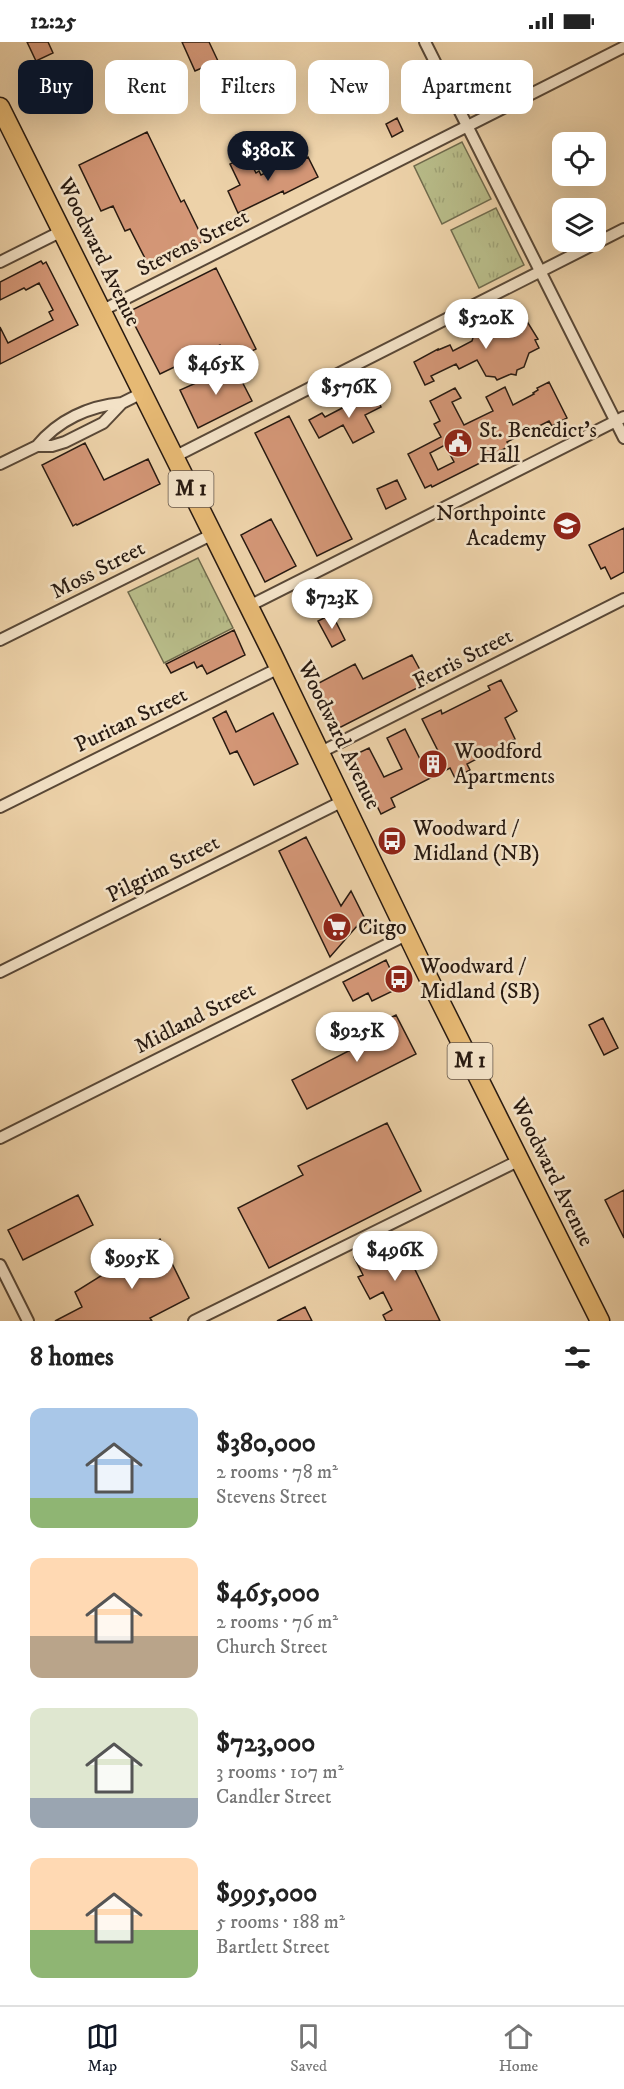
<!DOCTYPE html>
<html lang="en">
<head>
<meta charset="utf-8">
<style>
	:root { --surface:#fff; --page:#f2f2f2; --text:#222; --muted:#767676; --line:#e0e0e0; --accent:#111827 }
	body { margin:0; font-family:"IM FELL DW Pica",serif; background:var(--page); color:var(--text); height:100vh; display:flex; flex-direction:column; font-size:22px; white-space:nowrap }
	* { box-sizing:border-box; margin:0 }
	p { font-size:20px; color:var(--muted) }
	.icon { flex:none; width:33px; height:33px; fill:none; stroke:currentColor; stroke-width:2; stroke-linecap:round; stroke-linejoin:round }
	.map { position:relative; height:1279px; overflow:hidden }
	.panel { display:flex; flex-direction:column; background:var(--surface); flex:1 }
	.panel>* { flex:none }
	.guide { position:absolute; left:18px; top:18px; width:588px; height:54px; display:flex; gap:12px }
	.buttons { position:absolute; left:552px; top:90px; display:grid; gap:12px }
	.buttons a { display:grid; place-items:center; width:54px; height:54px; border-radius:12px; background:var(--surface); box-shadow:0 6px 24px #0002; font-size:30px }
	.price { position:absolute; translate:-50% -51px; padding:0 14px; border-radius:21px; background:#fff; color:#222; font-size:20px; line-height:39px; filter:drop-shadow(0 2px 3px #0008) }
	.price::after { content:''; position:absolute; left:50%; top:36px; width:18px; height:14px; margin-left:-9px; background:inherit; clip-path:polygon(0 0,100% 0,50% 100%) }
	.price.current { background:var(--accent); color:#fff }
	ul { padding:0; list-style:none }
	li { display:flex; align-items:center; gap:18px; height:150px; padding:0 30px }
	li span { display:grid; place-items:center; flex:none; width:168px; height:120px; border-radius:12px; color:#555 }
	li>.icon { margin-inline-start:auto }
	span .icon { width:72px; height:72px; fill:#fffc; stroke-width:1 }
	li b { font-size:26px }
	h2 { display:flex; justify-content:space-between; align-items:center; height:72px; padding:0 30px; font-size:26px }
	.tag { padding:0 21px; border-radius:12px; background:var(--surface); box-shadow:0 6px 24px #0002; font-size:21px; line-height:54px }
	.tag.current { background:var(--accent); color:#fff }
	.status { display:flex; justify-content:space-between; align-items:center; height:42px; padding:0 30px; background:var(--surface); direction:ltr }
	.status svg { height:16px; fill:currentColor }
	.tabs { display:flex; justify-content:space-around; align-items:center; height:84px; border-top:2px solid var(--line); background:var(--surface); font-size:16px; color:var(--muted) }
	.tabs a { display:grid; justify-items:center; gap:3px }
	.tabs .current { color:var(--accent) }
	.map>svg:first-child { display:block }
</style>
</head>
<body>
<div class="status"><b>12:25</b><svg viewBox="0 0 49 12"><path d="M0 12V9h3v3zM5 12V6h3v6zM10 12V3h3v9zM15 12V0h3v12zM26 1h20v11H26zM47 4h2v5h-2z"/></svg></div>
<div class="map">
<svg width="624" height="1279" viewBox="0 0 624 1279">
	<defs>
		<pattern id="grass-tufts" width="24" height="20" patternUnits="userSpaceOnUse" patternTransform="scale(1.5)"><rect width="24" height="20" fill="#b8bc89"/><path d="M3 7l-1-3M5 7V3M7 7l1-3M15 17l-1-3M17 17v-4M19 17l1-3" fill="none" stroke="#9ea175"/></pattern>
	</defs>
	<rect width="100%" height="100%" fill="#edd2a9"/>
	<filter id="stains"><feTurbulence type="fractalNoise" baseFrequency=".00333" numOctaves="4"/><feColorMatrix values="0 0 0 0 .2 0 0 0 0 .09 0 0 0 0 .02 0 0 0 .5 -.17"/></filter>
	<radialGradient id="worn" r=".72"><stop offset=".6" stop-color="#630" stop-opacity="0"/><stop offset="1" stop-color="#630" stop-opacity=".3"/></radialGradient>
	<path fill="url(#grass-tufts)" stroke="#706b4d" stroke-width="1.5" d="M462,100l29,57 -49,25 -28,-58z
		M496,166l28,57 -45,23 -28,-58z
		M198,516l35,70 -69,35 -36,-71z"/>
	<path fill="#d39676" stroke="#281a11" stroke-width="1.5" fill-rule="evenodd" d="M27,0h21l5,11 -17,8z
		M182,0h27l9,19 -23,10z
		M397,76l6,13 -11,6 -6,-13z
		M147,90l34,70 3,-2 20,41 -54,27 -20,-39 -5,2 -12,-25 -12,5 -22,-46z
		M283,94l5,9 -11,6 -5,-10z
		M247,114l9,17 3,-2 2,4 21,-10 1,2 17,-8 1,1 7,-3 10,20 -34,17 -1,-3 -45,22 -10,-22 12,-6 -10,-21z
		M41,219l2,3 3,-2 32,63 -78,39v-37l8,16 45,-23 -4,-8 4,-2 -14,-27 -13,7 -2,-2 -24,12v-18z
		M216,226l40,81 -27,14 -9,-18 -60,29 -32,-62z
		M523,273l15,24 -3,1 4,8 -10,5 -5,14 -7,3 -1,5 -5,-1 -14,6 -2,-3 -9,-1 -9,-16 -18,9 -3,-5 -25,12 3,5 -9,4 -11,-23 24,-13v1l12,-5 3,6 19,-10 4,-13 9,-4 3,-6 5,3 8,-4 12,3z
		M234,324l18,35 -54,27 -18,-38z
		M549,340l18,36 -15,8 -3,-5 -42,21 3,4 -28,14v2l-50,25 -1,-2 -6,3 -17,-34 33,-17 -7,-13 6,-3 -10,-20 25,-13 6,10 -9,4 12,23 29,-14 -7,-14 19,-10 8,18 21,-11 -1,-1 5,-3 -1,-2zM445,403l9,17 -16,8 -8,-17z
		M373,350l8,15 -16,8 9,17 -21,11 -10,-18 -24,13 -10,-18 13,-7 3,4z
		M289,374l63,123 -35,17 -62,-123z
		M85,401l19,37 44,-21 12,25 -83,41 -1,-1 -3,2 -31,-61z
		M397,438l9,19 -20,10 -9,-20z
		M271,477l25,47 -31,16 -24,-47z
		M624,486v44l-13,7 -6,-12 -4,2 -12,-24z
		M332,572l13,26 -13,7 -14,-26z
		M234,588l11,25 -38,19 -5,-9 -5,3 -3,-6 -23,11 -5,-9z
		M412,613l15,28 -90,46 -22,-44 40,-21 8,15z
		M501,638l16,31 -12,7 10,21 -48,25 3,6 -15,8 -5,-10 -59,30 4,9 -14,7 -29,-58 17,-8 15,29 18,-8 -15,-31 18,-9 15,30 18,-8 -16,-32 19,-9 1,4 48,-24 -2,-4z
		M226,669l10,21 37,-19 25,51 -44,21 -17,-34 -7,3 -17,-36z
		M306,795l35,69 10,-15 16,32 -7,8 -3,-5 -27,31 -51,-106z
		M386,918l13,28 -27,13 -4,-8 -15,8 -10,-19z
		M396,973l20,39 -109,55 -15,-29 78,-40 -5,-10z
		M603,976l15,30 -14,7 -15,-30z
		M387,1081l34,68 -152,77 -31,-60 65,-33 -5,-9z
		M624,1148v48l-19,-38z
		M78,1153l15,30 -70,35 -15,-30z
		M398,1193l28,57 14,29h-54l-3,-6 9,-5 -9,-18 -13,7 -12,-22 5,-2 -9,-18z
		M160,1197l29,59 -39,20 2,3h-97l27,-14 -7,-15z
		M305,1265l7,14h-35z"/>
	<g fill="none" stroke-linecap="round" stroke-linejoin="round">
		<g stroke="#594837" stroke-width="14">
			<path id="minor" d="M425,0l199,396
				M0,220l62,-31
				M101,269l523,-264
				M37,404c21,-26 52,-40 85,-43
				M174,415l450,-228
				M0,422l37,-18h15l13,-4 38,-19 19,-20 20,-10
				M249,564l375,-189
				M0,598l213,-106
				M319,711l305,-154
				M0,765l279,-139
				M0,930l343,-171
				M0,1096l408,-204
				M0,1223l28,56
				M194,1279l326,-161"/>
		</g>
		<g stroke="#281a11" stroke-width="21">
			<path id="primary" d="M0,65l272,546 149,310 179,358"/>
		</g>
		<use href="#minor" stroke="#f3e2c7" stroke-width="10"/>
		<use href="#primary" stroke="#e6b974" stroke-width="18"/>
	</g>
	<defs>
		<g id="civic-disc" transform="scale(1.5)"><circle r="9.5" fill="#8f2418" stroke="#f3e2c7"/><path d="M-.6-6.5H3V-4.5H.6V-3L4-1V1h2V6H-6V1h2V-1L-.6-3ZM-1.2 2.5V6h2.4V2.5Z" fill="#fff"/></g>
		<g id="school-disc" transform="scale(1.5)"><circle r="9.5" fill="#8f2418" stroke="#f3e2c7"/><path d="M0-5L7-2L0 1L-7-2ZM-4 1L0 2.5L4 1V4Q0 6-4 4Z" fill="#fff"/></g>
		<g id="building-disc" transform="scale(1.5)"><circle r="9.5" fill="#8f2418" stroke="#f3e2c7"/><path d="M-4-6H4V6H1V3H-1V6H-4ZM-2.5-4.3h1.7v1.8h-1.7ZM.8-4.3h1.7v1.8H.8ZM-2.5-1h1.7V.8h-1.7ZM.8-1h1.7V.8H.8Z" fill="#fff"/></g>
		<g id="bus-disc" transform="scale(1.5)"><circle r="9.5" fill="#8f2418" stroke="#f3e2c7"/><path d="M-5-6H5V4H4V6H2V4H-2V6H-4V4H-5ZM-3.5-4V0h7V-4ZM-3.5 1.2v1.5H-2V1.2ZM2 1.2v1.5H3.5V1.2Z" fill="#fff"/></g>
		<g id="supermarket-disc" transform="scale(1.5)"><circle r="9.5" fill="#8f2418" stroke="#f3e2c7"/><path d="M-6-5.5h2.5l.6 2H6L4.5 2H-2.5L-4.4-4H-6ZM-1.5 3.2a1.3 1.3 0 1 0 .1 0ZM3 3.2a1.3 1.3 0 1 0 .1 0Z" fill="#fff"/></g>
	</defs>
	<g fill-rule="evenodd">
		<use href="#civic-disc" x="458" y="401"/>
		<use href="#school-disc" x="567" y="484"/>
		<use href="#building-disc" x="433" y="722"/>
		<use href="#bus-disc" x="392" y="799"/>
		<use href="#supermarket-disc" x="337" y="885"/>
		<use href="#bus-disc" x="399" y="937"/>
	</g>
	<g text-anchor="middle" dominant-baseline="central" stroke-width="5" stroke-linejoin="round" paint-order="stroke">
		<g fill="#f3e2c7" stroke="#655648" stroke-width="1.5">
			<rect x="168.5" y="429" width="45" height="36" rx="4.5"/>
			<rect x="447.5" y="1001" width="45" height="36" rx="4.5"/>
		</g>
		<g font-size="21" font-weight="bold" fill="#281a11">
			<text x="191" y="447">M 1</text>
			<text x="470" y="1019">M 1</text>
		</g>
		<g font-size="22" fill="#281a11" stroke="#f3e2c7">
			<text transform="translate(193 201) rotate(-27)">Stevens Street</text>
			<text transform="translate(99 210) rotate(64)">Woodward Avenue</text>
			<text transform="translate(98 528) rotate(-27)">Moss Street</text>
			<text transform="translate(463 617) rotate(-27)">Ferris Street</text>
			<text transform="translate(131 678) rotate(-26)">Puritan Street</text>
			<text transform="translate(339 693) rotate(64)">Woodward Avenue</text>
			<text transform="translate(163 827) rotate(-27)">Pilgrim Street</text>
			<text transform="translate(195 976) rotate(-27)">Midland Street</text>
			<text transform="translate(552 1130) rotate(64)">Woodward Avenue</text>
		</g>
		<g font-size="22" fill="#281a11" stroke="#f3e2c7" text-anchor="start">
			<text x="479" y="388">St. Benedict's<tspan x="479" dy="25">Hall</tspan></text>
			<text x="546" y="471" text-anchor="end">Northpointe<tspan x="546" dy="25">Academy</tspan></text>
			<text x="454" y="709">Woodford<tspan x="454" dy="25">Apartments</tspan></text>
			<text x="413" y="786">Woodward /<tspan x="413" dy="25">Midland (NB)</tspan></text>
			<text x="358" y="885">Citgo</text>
			<text x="420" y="924">Woodward /<tspan x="420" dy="25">Midland (SB)</tspan></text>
		</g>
	</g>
	<rect width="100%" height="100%" filter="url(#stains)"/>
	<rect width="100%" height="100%" fill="url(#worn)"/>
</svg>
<div class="buttons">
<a><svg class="icon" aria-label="locate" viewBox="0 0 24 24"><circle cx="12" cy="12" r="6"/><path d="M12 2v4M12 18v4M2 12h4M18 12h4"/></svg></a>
<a><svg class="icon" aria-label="layers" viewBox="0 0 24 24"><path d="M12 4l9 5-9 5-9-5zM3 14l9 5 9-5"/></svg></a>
</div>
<b class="price current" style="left:268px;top:140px">$380K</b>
<b class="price" style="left:486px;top:308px">$520K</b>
<b class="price" style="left:216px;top:354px">$465K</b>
<b class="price" style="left:349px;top:377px">$576K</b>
<b class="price" style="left:332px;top:588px">$723K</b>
<b class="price" style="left:357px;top:1021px">$925K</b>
<b class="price" style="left:395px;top:1240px">$496K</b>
<b class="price" style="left:132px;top:1248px">$995K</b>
<div class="guide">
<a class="tag current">Buy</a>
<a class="tag">Rent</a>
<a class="tag">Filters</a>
<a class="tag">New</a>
<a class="tag">Apartment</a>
</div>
</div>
<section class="panel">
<h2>8 homes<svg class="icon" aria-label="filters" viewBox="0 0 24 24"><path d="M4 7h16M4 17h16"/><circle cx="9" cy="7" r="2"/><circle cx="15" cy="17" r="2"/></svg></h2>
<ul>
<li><span style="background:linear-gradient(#a9c7e8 75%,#8fb573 0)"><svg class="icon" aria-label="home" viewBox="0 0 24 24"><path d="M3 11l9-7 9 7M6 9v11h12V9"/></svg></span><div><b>$380,000</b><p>2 rooms · 78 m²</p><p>Stevens Street</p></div></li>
<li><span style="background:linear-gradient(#ffd9b3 65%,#b9a48a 0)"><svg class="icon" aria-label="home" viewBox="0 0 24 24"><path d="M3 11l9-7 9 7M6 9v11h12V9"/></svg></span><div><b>$465,000</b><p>2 rooms · 76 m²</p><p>Church Street</p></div></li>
<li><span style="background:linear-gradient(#dfe7d0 75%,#9aa5b1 0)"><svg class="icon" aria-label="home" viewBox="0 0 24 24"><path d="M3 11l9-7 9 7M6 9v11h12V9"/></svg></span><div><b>$723,000</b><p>3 rooms · 107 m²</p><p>Candler Street</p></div></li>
<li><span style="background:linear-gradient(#ffd9b3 60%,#8fb573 0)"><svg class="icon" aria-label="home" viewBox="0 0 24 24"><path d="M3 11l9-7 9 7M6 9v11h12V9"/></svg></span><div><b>$995,000</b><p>5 rooms · 188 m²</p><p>Bartlett Street</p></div></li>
</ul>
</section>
<nav class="tabs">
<a class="current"><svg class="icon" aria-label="map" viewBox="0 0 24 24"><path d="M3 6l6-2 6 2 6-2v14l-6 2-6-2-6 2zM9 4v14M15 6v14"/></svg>Map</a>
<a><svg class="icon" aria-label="saved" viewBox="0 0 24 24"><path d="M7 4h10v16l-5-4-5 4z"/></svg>Saved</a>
<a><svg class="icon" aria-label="home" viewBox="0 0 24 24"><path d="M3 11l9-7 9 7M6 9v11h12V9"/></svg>Home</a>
</nav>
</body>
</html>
